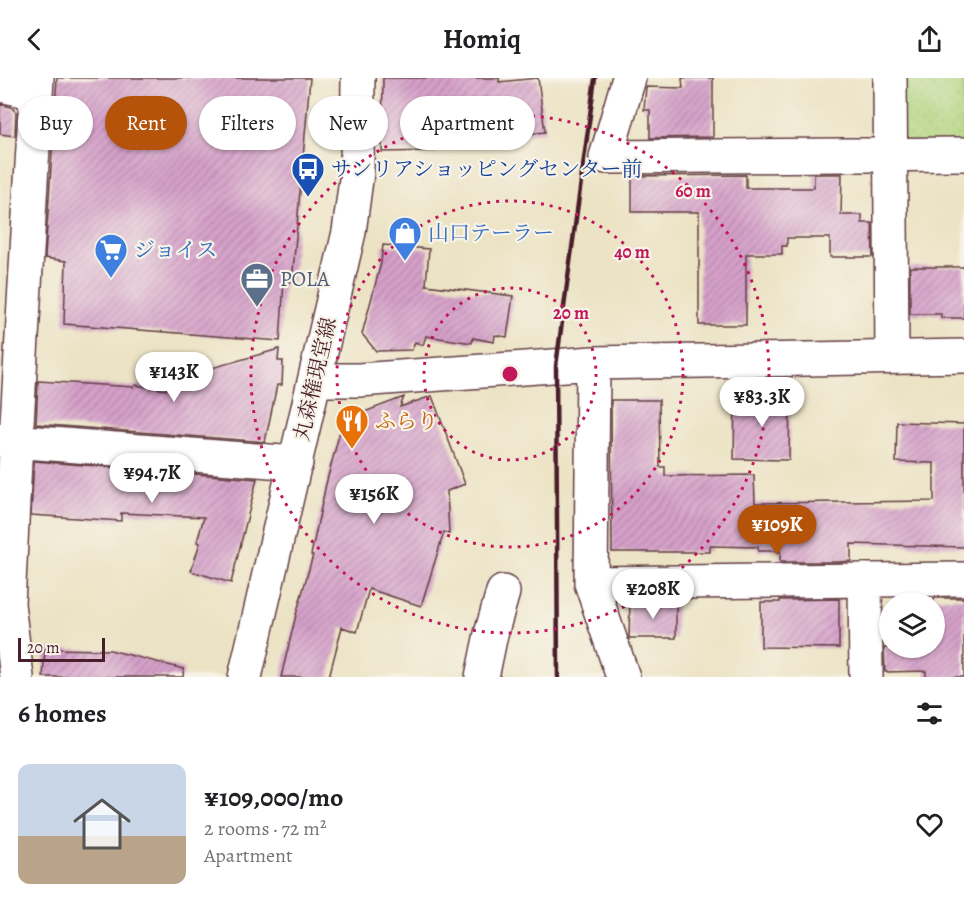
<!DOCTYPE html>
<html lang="en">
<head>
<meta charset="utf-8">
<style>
	:root { --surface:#fff; --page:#f2f2f2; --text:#202124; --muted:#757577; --accent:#b45309 }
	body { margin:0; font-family:Alegreya,"Noto Serif JP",serif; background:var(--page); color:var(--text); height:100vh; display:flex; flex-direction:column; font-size:22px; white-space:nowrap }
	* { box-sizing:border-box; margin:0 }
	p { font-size:20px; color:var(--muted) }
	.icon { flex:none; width:33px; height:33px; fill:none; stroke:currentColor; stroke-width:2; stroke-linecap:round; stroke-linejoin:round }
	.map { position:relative; height:599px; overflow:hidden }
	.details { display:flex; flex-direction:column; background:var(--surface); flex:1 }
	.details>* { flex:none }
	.hud { position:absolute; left:18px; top:18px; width:600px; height:54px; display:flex; gap:12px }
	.controls { position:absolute; left:879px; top:514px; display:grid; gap:12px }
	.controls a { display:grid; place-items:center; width:66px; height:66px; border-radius:50%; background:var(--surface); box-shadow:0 2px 4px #0004; font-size:30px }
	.scale { position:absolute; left:18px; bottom:15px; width:87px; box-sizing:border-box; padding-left:6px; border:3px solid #4a1f2b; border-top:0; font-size:16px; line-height:21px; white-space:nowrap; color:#4a1f2b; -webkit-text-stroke:4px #f7f3e8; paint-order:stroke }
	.price { position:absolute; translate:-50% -51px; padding:0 14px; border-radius:21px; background:#fff; color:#222; font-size:20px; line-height:39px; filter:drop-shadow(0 2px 3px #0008) }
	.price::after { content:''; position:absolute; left:50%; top:36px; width:18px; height:14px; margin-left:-9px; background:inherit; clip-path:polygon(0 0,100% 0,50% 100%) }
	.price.current { background:var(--accent); color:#fff }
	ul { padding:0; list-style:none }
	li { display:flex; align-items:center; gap:18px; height:150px; padding:0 18px }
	li span { display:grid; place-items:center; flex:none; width:168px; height:120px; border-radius:12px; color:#555 }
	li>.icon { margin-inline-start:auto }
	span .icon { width:72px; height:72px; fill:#fffc; stroke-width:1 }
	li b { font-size:26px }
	h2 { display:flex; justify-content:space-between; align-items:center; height:72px; padding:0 18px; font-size:26px }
	.chip { padding:0 21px; border-radius:27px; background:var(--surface); box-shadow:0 2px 4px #0004; font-size:21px; line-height:54px }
	.chip.current { background:var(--accent); color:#fff }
	header { display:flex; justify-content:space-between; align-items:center; height:78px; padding:0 18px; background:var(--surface); font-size:27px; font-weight:700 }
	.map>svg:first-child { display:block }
</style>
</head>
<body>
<header><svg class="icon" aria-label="back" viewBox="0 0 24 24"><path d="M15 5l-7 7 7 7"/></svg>Homiq<svg class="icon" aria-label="share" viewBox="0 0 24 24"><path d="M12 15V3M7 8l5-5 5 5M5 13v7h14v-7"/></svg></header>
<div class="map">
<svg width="964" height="599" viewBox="0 0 964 599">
	<defs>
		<pattern id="park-dots" width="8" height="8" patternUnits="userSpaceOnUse" patternTransform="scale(1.5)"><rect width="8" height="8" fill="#afd37c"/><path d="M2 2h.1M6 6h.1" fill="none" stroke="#98b56b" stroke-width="1.8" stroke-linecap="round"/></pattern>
		<pattern id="building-hatch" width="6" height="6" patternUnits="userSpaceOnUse" patternTransform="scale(1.5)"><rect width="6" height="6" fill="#d6a1ca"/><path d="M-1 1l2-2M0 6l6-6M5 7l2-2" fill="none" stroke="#b083a4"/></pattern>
	</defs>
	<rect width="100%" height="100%" fill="#f7f3e8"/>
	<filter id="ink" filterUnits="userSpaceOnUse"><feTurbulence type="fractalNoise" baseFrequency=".0167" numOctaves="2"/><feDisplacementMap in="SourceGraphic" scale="12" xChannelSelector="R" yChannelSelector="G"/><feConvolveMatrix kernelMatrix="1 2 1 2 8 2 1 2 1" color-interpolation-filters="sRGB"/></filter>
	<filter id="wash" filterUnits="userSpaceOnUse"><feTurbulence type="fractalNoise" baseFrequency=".008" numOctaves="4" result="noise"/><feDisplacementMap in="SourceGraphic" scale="24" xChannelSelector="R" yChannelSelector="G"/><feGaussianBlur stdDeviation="1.35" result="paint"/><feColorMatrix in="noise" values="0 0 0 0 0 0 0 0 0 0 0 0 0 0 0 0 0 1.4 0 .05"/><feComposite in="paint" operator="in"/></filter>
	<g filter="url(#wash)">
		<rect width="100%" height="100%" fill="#ece3c4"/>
		<path fill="url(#park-dots)" stroke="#7c7954" stroke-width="1.5" d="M900,0h64v69h-67z"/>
		<g id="blocks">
			<path fill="url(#building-hatch)" d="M57,0h253l-18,204 -8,-1 -4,60 -216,-17 2,-63 -21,-3z
				M383,0h116v4l39,-4 7,54 -27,3 -1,-11h-82l1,27 -54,1z
				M682,0h31v59l-63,1v-28h-6l2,-23 37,1z
				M0,26l11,3 5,5 -1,24 -15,-2z
				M814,96h28l-1,41h21v8h10l1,34h-43v-19h-43v8h-5v8h-36v71h-47v-113h-67v-36l114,-1v13h68z
				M383,167l46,4 -3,36 87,11 -6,41 -12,-2 -1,7 -21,-4 -1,5 -46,-7 -3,9 -8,-3 -3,8 -36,1 -14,-17 19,-71z
				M910,189h54v51h-23v-4h-31z
				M279,271l-1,12h5l-1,24h-5l-12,57 -229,-18 2,-43 96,6 1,-2 31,5 1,-9 19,3 1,-9z
				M735,317l55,1 -1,64 -55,-1z
				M432,318l33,88 -18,7 2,43 -5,-2 -23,74 -52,-17 -12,43 -15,-5 -13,50h-48l15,-62 17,-60h-2l15,-71 17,-64 61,-23 -4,10z
				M611,322h48l1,67h5v9l89,-1 1,28 179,-2v-38l-38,-1 1,-40 67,2v123l-113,-3v17l-12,1h-59v-11h-22v-4l-48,-1v6h-98z
				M34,383l223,18 -26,104 -40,-12 9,-28 -3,-1 7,-25 -83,-4v8l-90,-6z
				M934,520h30v79h-38v-6l-41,1 -1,-24h50z
				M839,521v49l-78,-1v-45h19v-2z
				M630,523h46v37h-47z
				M45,571l65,1 74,19 -1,8h-140z"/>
		</g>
	</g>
	<g filter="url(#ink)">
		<use href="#blocks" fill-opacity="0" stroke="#623c42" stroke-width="1.5"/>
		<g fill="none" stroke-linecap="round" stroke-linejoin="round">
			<g stroke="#623c42" stroke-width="36">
				<path id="minor" d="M629,0l-23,79 358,-3
					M890,0l2,279
					M0,7l36,8
					M593,285l-2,220 32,94
					M315,302h44l234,-17 371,-7
					M0,362l296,23
					M865,502l1,97
					M591,505l373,-4
					M17,599l-9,-73 8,-163 21,-363
					M482,599l9,-43 12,-42"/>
			</g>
			<g stroke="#623c42" stroke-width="36">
				<path id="major" d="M245,599l104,-445 8,-60 1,-94"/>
			</g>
			<use href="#minor" stroke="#fff" stroke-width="33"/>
			<use href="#major" stroke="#fff" stroke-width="33"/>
			<path stroke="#4a1f2b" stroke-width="4.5" d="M558,599l-2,-311 39,-288"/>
		</g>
	</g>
	<g fill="none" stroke="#c2185b" stroke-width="3" stroke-dasharray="3 6">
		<circle cx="510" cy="296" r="86"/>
		<circle cx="510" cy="296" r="173"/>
		<circle cx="510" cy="296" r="259"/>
	</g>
	<defs>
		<g id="bus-pin" transform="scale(1.725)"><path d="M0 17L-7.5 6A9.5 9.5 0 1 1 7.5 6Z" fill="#1a4fb4" stroke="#f7f3e8"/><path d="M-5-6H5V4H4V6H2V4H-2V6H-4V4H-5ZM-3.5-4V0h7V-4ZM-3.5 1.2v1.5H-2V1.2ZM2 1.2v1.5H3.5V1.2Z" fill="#fff"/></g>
		<g id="shop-pin" transform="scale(1.725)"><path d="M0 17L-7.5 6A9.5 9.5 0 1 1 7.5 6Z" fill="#3f7fe0" stroke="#f7f3e8"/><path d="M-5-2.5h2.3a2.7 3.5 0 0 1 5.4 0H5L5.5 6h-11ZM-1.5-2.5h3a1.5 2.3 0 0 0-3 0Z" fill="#fff"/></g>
		<g id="supermarket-pin" transform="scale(1.725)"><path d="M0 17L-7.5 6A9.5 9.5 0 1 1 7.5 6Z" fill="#3f7fe0" stroke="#f7f3e8"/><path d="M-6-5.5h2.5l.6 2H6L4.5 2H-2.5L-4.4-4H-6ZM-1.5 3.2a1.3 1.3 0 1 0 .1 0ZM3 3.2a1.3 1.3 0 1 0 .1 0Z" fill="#fff"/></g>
		<g id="office-pin" transform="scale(1.725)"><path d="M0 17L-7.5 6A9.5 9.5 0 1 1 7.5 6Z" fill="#5c6f8a" stroke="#f7f3e8"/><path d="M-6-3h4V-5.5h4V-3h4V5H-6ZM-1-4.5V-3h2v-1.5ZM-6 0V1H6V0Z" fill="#fff"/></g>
		<g id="restaurant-pin" transform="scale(1.725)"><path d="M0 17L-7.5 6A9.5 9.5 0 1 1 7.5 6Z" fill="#e8710a" stroke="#f7f3e8"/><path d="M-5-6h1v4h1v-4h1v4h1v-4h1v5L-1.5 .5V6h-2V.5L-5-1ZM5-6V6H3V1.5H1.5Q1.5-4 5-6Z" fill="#fff"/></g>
	</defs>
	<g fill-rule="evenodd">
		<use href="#bus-pin" x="308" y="91"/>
		<use href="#shop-pin" x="405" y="155"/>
		<use href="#supermarket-pin" x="111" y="172"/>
		<use href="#office-pin" x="257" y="201"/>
		<use href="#restaurant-pin" x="352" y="343"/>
	</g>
	<g text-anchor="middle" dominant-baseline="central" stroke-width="4.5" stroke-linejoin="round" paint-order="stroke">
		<g font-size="21" fill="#164399" stroke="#f7f3e8" text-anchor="start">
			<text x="331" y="91">サンリアショッピングセンター前</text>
		</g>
		<g font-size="21" fill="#366cbe" stroke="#f7f3e8" text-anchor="start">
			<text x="428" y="155">山口テーラー</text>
			<text x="134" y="172">ジョイス</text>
		</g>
		<g font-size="21" fill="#4e5e75" stroke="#f7f3e8" text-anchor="start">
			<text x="280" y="201">POLA</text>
		</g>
		<g font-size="21" fill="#4a1f2b" stroke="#f7f3e8">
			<text transform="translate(315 301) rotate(-77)">丸森権現堂線</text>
		</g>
		<g font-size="21" fill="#c56008" stroke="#f7f3e8" text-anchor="start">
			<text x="375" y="343">ふらり</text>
		</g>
	</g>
	<circle cx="510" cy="296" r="9" fill="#c2185b" stroke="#f7f3e8" stroke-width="3"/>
	<g font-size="18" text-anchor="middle" font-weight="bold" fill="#c2185b" stroke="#f7f3e8" stroke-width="4.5" stroke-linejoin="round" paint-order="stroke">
		<text x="693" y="119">60 m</text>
		<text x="632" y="180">40 m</text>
		<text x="571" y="241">20 m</text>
	</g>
</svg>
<div class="controls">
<a><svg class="icon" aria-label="layers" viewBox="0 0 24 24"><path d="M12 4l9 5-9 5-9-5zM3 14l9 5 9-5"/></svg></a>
</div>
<div class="scale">20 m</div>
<b class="price" style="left:174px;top:325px">¥143K</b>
<b class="price" style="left:762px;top:350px">¥83.3K</b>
<b class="price" style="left:152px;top:426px">¥94.7K</b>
<b class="price" style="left:374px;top:447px">¥156K</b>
<b class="price current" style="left:777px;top:478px">¥109K</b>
<b class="price" style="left:653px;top:542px">¥208K</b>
<div class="hud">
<a class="chip">Buy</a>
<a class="chip current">Rent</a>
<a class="chip">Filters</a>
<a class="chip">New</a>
<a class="chip">Apartment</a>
</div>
</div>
<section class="details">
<h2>6 homes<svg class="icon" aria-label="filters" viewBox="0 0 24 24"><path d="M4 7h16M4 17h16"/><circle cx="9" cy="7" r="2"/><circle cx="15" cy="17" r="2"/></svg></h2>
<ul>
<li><span style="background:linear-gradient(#c9d6e8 60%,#b9a48a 0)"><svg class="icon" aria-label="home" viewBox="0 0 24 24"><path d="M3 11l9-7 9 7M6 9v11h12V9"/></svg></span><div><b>¥109,000/mo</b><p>2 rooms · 72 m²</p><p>Apartment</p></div><svg class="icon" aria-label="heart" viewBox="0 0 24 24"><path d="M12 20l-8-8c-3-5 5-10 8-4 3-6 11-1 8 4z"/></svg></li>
</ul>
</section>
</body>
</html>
